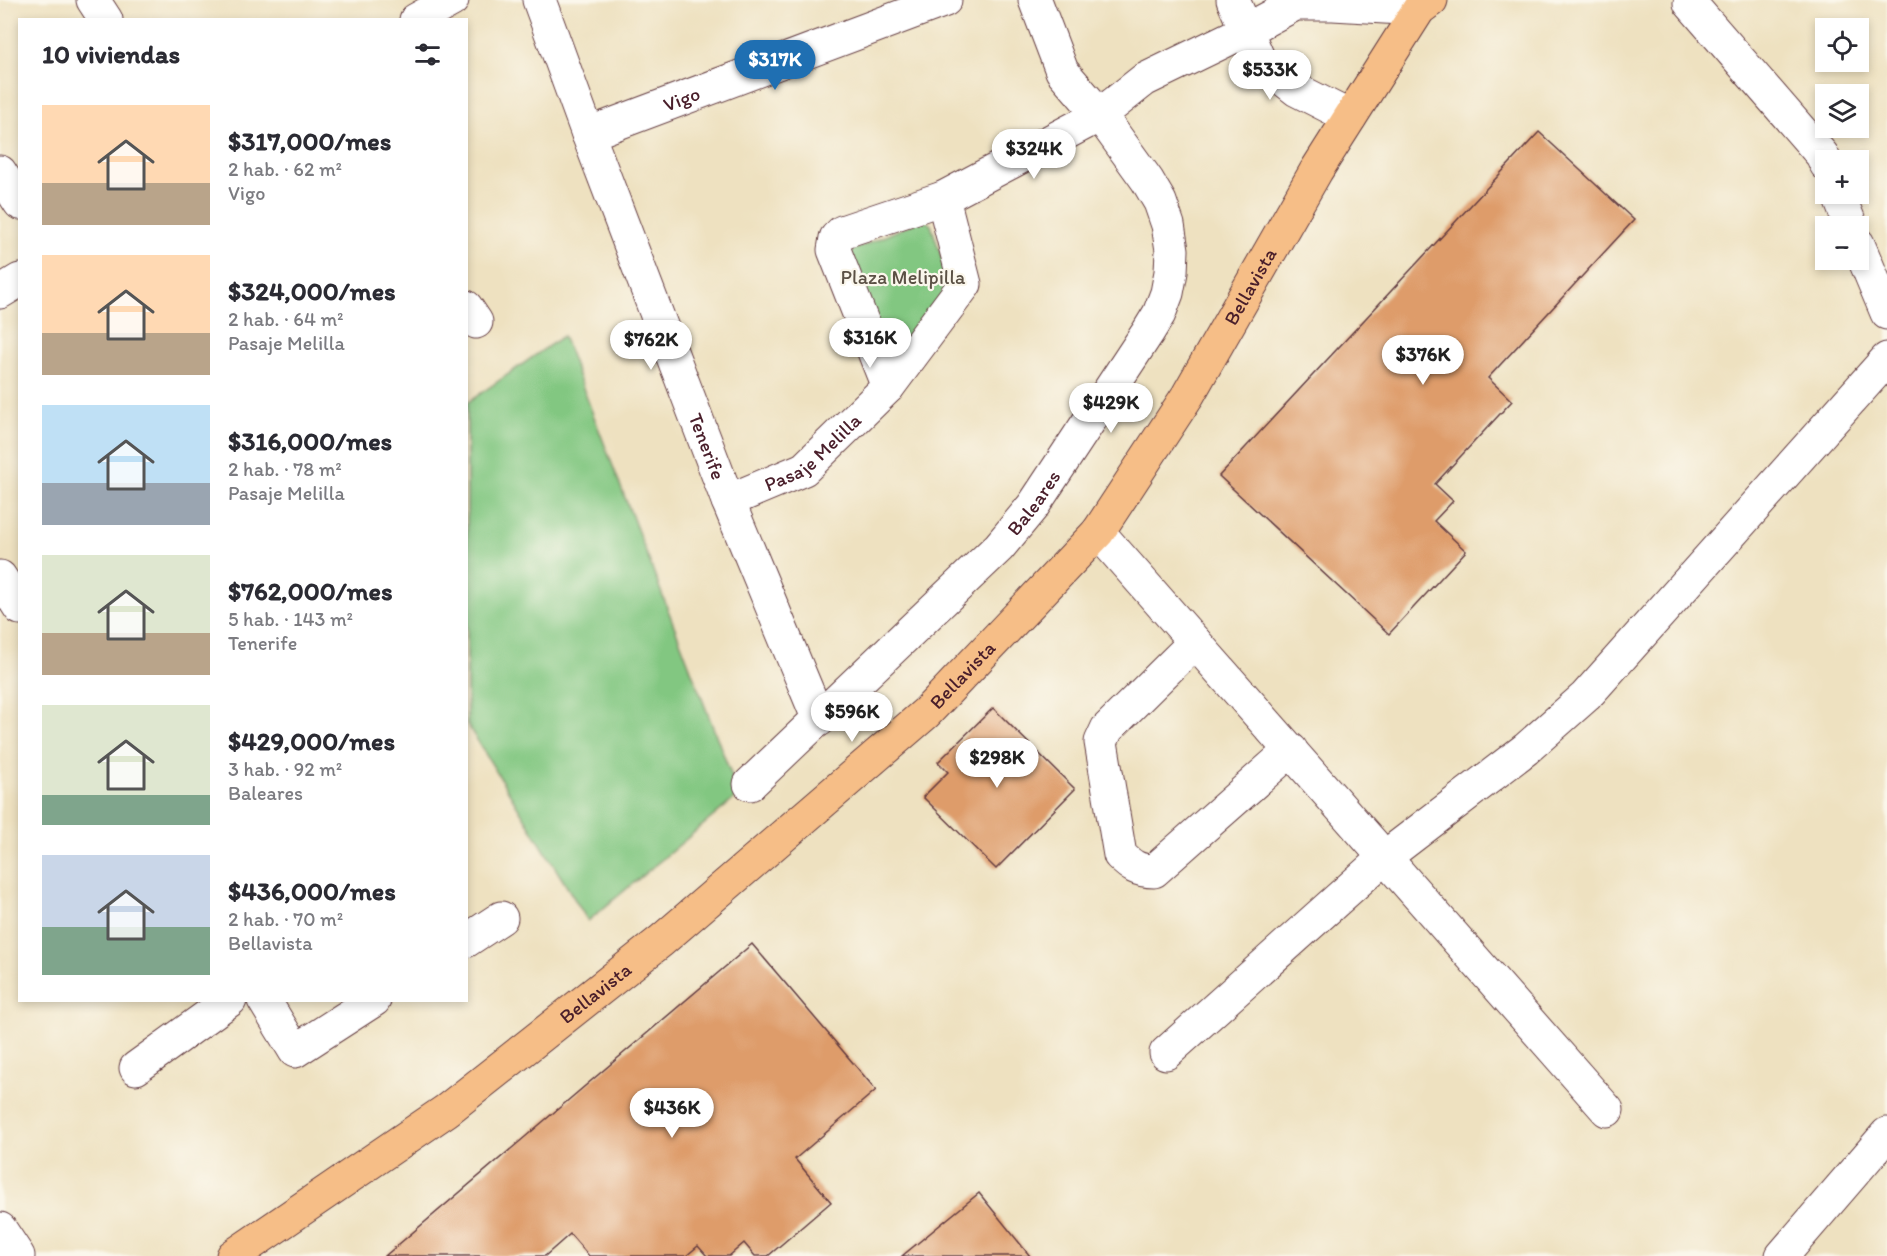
<!DOCTYPE html>
<html lang="es">
<head>
<meta charset="utf-8">
<style>
	:root { --surface:#fff; --page:#f7f7f7; --text:#2b2b33; --muted:#7c7c81; --accent:#1f6fb2 }
	body { margin:0; font-family:Itim,sans-serif; background:var(--page); color:var(--text); height:100vh; display:flex; flex-direction:column; font-size:22px; white-space:nowrap }
	* { box-sizing:border-box; margin:0 }
	p { font-size:20px; color:var(--muted) }
	.icon { flex:none; width:33px; height:33px; fill:none; stroke:currentColor; stroke-width:2; stroke-linecap:round; stroke-linejoin:round }
	.map { position:relative; flex:1; overflow:hidden }
	.sheet { position:absolute; left:18px; top:18px; width:450px; height:984px; display:flex; flex-direction:column; background:var(--surface); border-radius:0px; box-shadow:0 3px 9px #0003 }
	.sheet>* { flex:none }
	.fabs { position:absolute; left:1815px; top:18px; display:grid; gap:12px }
	.fabs a { display:grid; place-items:center; width:54px; height:54px; border-radius:0px; background:var(--surface); box-shadow:0 3px 9px #0003; font-size:30px }
	.price { position:absolute; translate:-50% -51px; padding:0 14px; border-radius:21px; background:#fff; color:#222; font-size:20px; line-height:39px; filter:drop-shadow(0 2px 3px #0008) }
	.price::after { content:''; position:absolute; left:50%; top:36px; width:18px; height:14px; margin-left:-9px; background:inherit; clip-path:polygon(0 0,100% 0,50% 100%) }
	.price.current { background:var(--accent); color:#fff }
	ul { padding:0; list-style:none }
	li { display:flex; align-items:center; gap:18px; height:150px; padding:0 24px }
	li span { display:grid; place-items:center; flex:none; width:168px; height:120px; border-radius:0px; color:#555 }
	li>.icon { margin-inline-start:auto }
	span .icon { width:72px; height:72px; fill:#fffc; stroke-width:1 }
	li b { font-size:26px }
	h2 { display:flex; justify-content:space-between; align-items:center; height:72px; padding:0 24px; font-size:26px }
	.map>svg:first-child { display:block }
</style>
</head>
<body>
<div class="map">
<svg width="1887" height="1256" viewBox="0 0 1887 1256">
	<rect width="100%" height="100%" fill="#fbf7ec"/>
	<filter id="ink" filterUnits="userSpaceOnUse"><feTurbulence type="fractalNoise" baseFrequency=".0167" numOctaves="2"/><feDisplacementMap in="SourceGraphic" scale="12" xChannelSelector="R" yChannelSelector="G"/><feConvolveMatrix kernelMatrix="1 2 1 2 8 2 1 2 1" color-interpolation-filters="sRGB"/></filter>
	<filter id="wash" filterUnits="userSpaceOnUse"><feTurbulence type="fractalNoise" baseFrequency=".008" numOctaves="4" result="noise"/><feDisplacementMap in="SourceGraphic" scale="24" xChannelSelector="R" yChannelSelector="G"/><feGaussianBlur stdDeviation="1.35" result="paint"/><feColorMatrix in="noise" values="0 0 0 0 0 0 0 0 0 0 0 0 0 0 0 0 0 1.4 0 .05"/><feComposite in="paint" operator="in"/></filter>
	<g filter="url(#wash)">
		<rect width="100%" height="100%" fill="#eee1c0"/>
		<path fill="#82c781" stroke="#667356" stroke-width="1.5" d="M923,219l8,6 20,61 -55,73 -10,-2 -37,-105z
			M563,336l176,459 -151,126 -121,-197v-321z"/>
		<g id="blocks">
			<path fill="#de9c6b" d="M1539,132l95,88 -146,158 24,23 -77,83 18,17 -19,20 32,30 -77,83 -170,-158z
				M993,708l82,81 -79,80 -73,-72 25,-25 -10,-10z
				M752,944l124,146 -81,69 36,43 -63,54h-13l-11,-13 -15,13h-22l-9,-10 -12,10h-97l-19,-22 -25,22h-160z
				M979,1193l51,63h-128z"/>
		</g>
	</g>
	<g filter="url(#ink)">
		<use href="#blocks" fill-opacity="0" stroke="#633c41" stroke-width="1.5"/>
		<g fill="none" stroke-linecap="round" stroke-linejoin="round">
			<g stroke="#633c41" stroke-width="35">
				<g id="minor">
					<path d="M93,0l13,20"/>
					<path id="s1" d="M539,0l49,134 140,367 91,219"/>
					<path d="M1233,0l26,60 38,30 53,27"/>
					<path d="M1690,3l132,152 4,9"/>
					<path d="M416,20l36,-20"/>
					<path id="s2" d="M588,134l357,-134"/>
					<path d="M0,172l20,31"/>
					<path d="M1838,194l13,32"/>
					<path d="M1858,244l29,69"/>
					<path d="M0,292l20,-12"/>
					<path d="M466,307l10,15"/>
					<path d="M888,387l-54,-137 2,-12 6,-6 101,-34 157,-83 44,-35 101,-49 50,-27h38l86,5"/>
					<path id="s3" d="M728,501l76,-32 84,-82 77,-103 -22,-86"/>
					<path d="M1098,532l509,578"/>
					<path d="M0,577l20,31"/>
					<path d="M1195,642l-88,87 -6,13 19,113c11,11 18,16 34,16l137,-121"/>
					<path id="s4" d="M750,784l249,-237 34,-41 115,-174 11,-18 8,-21 4,-21 1,-22 -4,-25 -8,-23 -13,-22 -47,-65 -38,-44 -27,-71"/>
					<path d="M466,941l35,-23"/>
					<path d="M264,1000l31,51 79,-51"/>
					<path d="M1166,1053l219,-196 141,-108 60,-53 301,-337"/>
					<path d="M136,1068l94,-68"/>
					<path d="M0,1229l18,27"/>
					<path d="M1782,1256l105,-122"/>
				</g>
			</g>
			<g stroke="#633c41" stroke-width="35">
				<g id="major">
					<path id="s5" d="M233,1256l214,-146 214,-169 265,-228 172,-181 90,-137 128,-224 103,-162 12,-9"/>
				</g>
			</g>
			<use href="#minor" stroke="#fff" stroke-width="33"/>
			<use href="#major" stroke="#f6be87" stroke-width="33"/>
		</g>
	</g>
	<g text-anchor="middle" dominant-baseline="central" stroke-width="4.5" stroke-linejoin="round" paint-order="stroke">
		<g font-size="20" fill="#4a1f2b" stroke="#fbf7ec">
			<text stroke="none"><textPath href="#s2" startOffset="100">Vigo</textPath></text>
			<text stroke="none"><textPath href="#s5" startOffset="1420">Bellavista</textPath></text>
			<text stroke="none"><textPath href="#s1" startOffset="477">Tenerife</textPath></text>
			<text stroke="none"><textPath href="#s3" startOffset="99">Pasaje Melilla</textPath></text>
			<text stroke="none"><textPath href="#s4" startOffset="400">Baleares</textPath></text>
			<text stroke="none"><textPath href="#s5" startOffset="934">Bellavista</textPath></text>
			<text stroke="none"><textPath href="#s5" startOffset="448">Bellavista</textPath></text>
		</g>
		<g font-size="20" fill="#5b5145" stroke="#fbf7ec">
			<text x="903" y="277">Plaza Melipilla</text>
		</g>
	</g>
</svg>
<div class="fabs">
<a><svg class="icon" aria-label="locate" viewBox="0 0 24 24"><circle cx="12" cy="12" r="6"/><path d="M12 2v4M12 18v4M2 12h4M18 12h4"/></svg></a>
<a><svg class="icon" aria-label="layers" viewBox="0 0 24 24"><path d="M12 4l9 5-9 5-9-5zM3 14l9 5 9-5"/></svg></a>
<a>+</a>
<a>−</a>
</div>
<b class="price current" style="left:775px;top:91px">$317K</b>
<b class="price" style="left:1270px;top:101px">$533K</b>
<b class="price" style="left:1034px;top:180px">$324K</b>
<b class="price" style="left:870px;top:369px">$316K</b>
<b class="price" style="left:651px;top:371px">$762K</b>
<b class="price" style="left:1423px;top:386px">$376K</b>
<b class="price" style="left:1111px;top:434px">$429K</b>
<b class="price" style="left:852px;top:743px">$596K</b>
<b class="price" style="left:997px;top:789px">$298K</b>
<b class="price" style="left:672px;top:1139px">$436K</b>
<section class="sheet">
<h2>10 viviendas<svg class="icon" aria-label="filters" viewBox="0 0 24 24"><path d="M4 7h16M4 17h16"/><circle cx="9" cy="7" r="2"/><circle cx="15" cy="17" r="2"/></svg></h2>
<ul>
<li><span style="background:linear-gradient(#ffd9b3 65%,#b9a48a 0)"><svg class="icon" aria-label="home" viewBox="0 0 24 24"><path d="M3 11l9-7 9 7M6 9v11h12V9"/></svg></span><div><b>$317,000/mes</b><p>2 hab. · 62 m²</p><p>Vigo</p></div></li>
<li><span style="background:linear-gradient(#ffd9b3 65%,#b9a48a 0)"><svg class="icon" aria-label="home" viewBox="0 0 24 24"><path d="M3 11l9-7 9 7M6 9v11h12V9"/></svg></span><div><b>$324,000/mes</b><p>2 hab. · 64 m²</p><p>Pasaje Melilla</p></div></li>
<li><span style="background:linear-gradient(#bfe0f5 65%,#9aa5b1 0)"><svg class="icon" aria-label="home" viewBox="0 0 24 24"><path d="M3 11l9-7 9 7M6 9v11h12V9"/></svg></span><div><b>$316,000/mes</b><p>2 hab. · 78 m²</p><p>Pasaje Melilla</p></div></li>
<li><span style="background:linear-gradient(#dfe7d0 65%,#b9a48a 0)"><svg class="icon" aria-label="home" viewBox="0 0 24 24"><path d="M3 11l9-7 9 7M6 9v11h12V9"/></svg></span><div><b>$762,000/mes</b><p>5 hab. · 143 m²</p><p>Tenerife</p></div></li>
<li><span style="background:linear-gradient(#dfe7d0 75%,#7fa58c 0)"><svg class="icon" aria-label="home" viewBox="0 0 24 24"><path d="M3 11l9-7 9 7M6 9v11h12V9"/></svg></span><div><b>$429,000/mes</b><p>3 hab. · 92 m²</p><p>Baleares</p></div></li>
<li><span style="background:linear-gradient(#c9d6e8 60%,#7fa58c 0)"><svg class="icon" aria-label="home" viewBox="0 0 24 24"><path d="M3 11l9-7 9 7M6 9v11h12V9"/></svg></span><div><b>$436,000/mes</b><p>2 hab. · 70 m²</p><p>Bellavista</p></div></li>
</ul>
</section>
</div>
</body>
</html>
